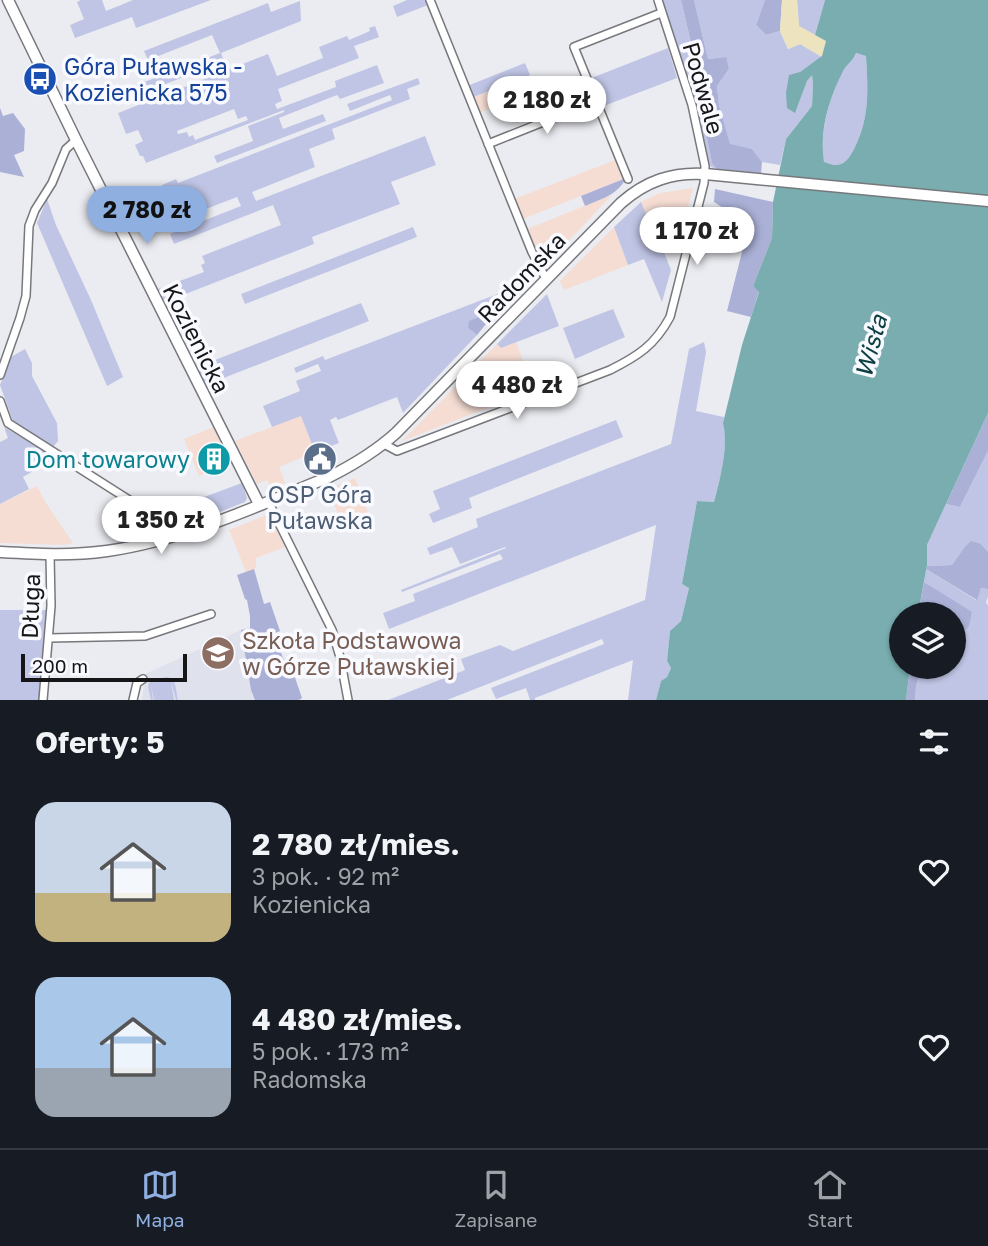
<!DOCTYPE html>
<html lang="pl">
<head>
<meta charset="utf-8">
<style>
	:root { --surface:#171b24; --page:#242831; --text:#f1f3f6; --muted:#9ea1a6; --line:#363941; --accent:#8fafe1 }
	body { margin:0; font-family:"Golos Text",sans-serif; background:var(--page); color:var(--text); height:100vh; display:flex; flex-direction:column; font-size:26px; white-space:nowrap }
	* { box-sizing:border-box; margin:0 }
	p { font-size:23px; color:var(--muted) }
	.icon { flex:none; width:38px; height:38px; fill:none; stroke:currentColor; stroke-width:2; stroke-linecap:round; stroke-linejoin:round }
	.map { position:relative; height:700px; overflow:hidden }
	.panel { display:flex; flex-direction:column; background:var(--surface); flex:1 }
	.panel>* { flex:none }
	.buttons { position:absolute; left:889px; top:602px; display:grid; gap:14px }
	.buttons a { display:grid; place-items:center; width:77px; height:77px; border-radius:50%; background:var(--surface); box-shadow:0 2px 5px #0004; font-size:35px }
	.scale { position:absolute; left:21px; bottom:18px; width:166px; box-sizing:border-box; padding-left:7px; border:4px solid #161618; border-top:0; font-size:19px; line-height:24px; white-space:nowrap; color:#161618; -webkit-text-stroke:5px #f9faff; paint-order:stroke }
	.price { position:absolute; translate:-50% -60px; padding:0 16px; border-radius:24px; background:#fff; color:#222; font-size:23px; line-height:46px; filter:drop-shadow(0 2px 4px #0008) }
	.price::after { content:''; position:absolute; left:50%; top:42px; width:21px; height:16px; margin-left:-10px; background:inherit; clip-path:polygon(0 0,100% 0,50% 100%) }
	.price.selected { background:var(--accent); color:#111 }
	ul { padding:0; list-style:none }
	li { display:flex; align-items:center; gap:21px; height:175px; padding:0 35px }
	li span { display:grid; place-items:center; flex:none; width:196px; height:140px; border-radius:21px; color:#555 }
	li>.icon { margin-inline-start:auto }
	span .icon { width:84px; height:84px; fill:#fffc; stroke-width:1 }
	li b { font-size:30px }
	h2 { display:flex; justify-content:space-between; align-items:center; height:84px; padding:0 35px; font-size:30px }
	.tab-bar { display:flex; justify-content:space-around; align-items:center; height:98px; border-top:2px solid var(--line); background:var(--surface); font-size:19px; color:var(--muted) }
	.tab-bar a { display:grid; justify-items:center; gap:4px }
	.tab-bar .selected { color:var(--accent) }
	.map>svg:first-child { display:block }
</style>
</head>
<body>
<div class="map">
<svg width="988" height="700" viewBox="0 0 988 700">
	<rect width="100%" height="100%" fill="#ebecf1"/>
	<path fill="#f5ddd3" d="M529,76l6,15 -57,22 -7,-15z
		M618,159l8,19 -103,41 -9,-20z
		M693,188l-13,49 -22,6 -17,-41 19,-9z
		M612,195l-69,73 -16,-39z
		M614,227l14,38 -64,25 -4,-9z
		M516,342l18,48 -132,51 95,-97 4,4z
		M301,416l14,36 -36,15 6,16 -14,5 -4,-8 -10,4 -22,-43z
		M214,427l18,35 -33,14 -15,-37z
		M355,478l14,37 -27,11 -13,-37z
		M37,486l9,17 27,40 -9,2 -64,-2v-39z
		M269,514l16,33 -29,11v10l-10,4 -17,-42z"/>
	<path fill="#dfe1ed" d="M241,630l10,60 4,10h-113l2,-19 -1,-6z"/>
	<path fill="#c0c5e5" fill-rule="evenodd" d="M81,0h21l4,11 27,-11h78l-75,28 -4,-11 -57,21 -5,-13 14,-6 -7,-17z
		M407,0h19l2,5 -31,12 -4,-11z
		M660,0h21l18,77 1,26 12,59 5,7 -6,-2 -3,-5 -11,-48z
		M694,0h71l-9,25 10,10 14,-4 8,18 12,-5 22,13 -22,15 -5,40 12,-31 5,-7 1,10 -1,22 -26,33 -6,26 -18,-3 -10,-13 -22,-4 -11,-40 -2,-19 12,-17 -4,-12 -17,2z
		M797,0h28l-10,35 -16,-9z
		M300,1l1,20 -80,32 3,8 -86,34 -4,-9 86,-33 -8,-18 -64,25 -4,-9 124,-48 3,9z
		M375,26l4,11 -25,9 5,12 -81,31 4,12 -7,3 2,5 59,-22 -1,-6 42,-16 7,18 -44,16 -3,-4 -58,23 4,11 40,-15 3,7 -109,42 -3,-7 39,-15 -5,-15 36,-14v-2l-138,53 -3,-7h-3l-5,-11 8,-4 -5,-11 -12,4 -8,-21 150,-59 9,22 46,-18 -4,-11 28,-11 2,4 21,-9 -1,-3zM234,109l4,10 8,-3 2,4 -53,20 -2,-5 -4,2 -2,-5 -9,2 -1,-3z
		M668,48l9,30 -76,29 -12,-28z
		M856,53l10,3c2,34 4,62 -12,93 -8,15 -14,20 -30,14 -5,-32 5,-64 19,-93 4,-7 10,-9 13,-17z
		M525,63l5,12 -59,23 -4,-12z
		M418,78l2,6 -13,5 3,10 -78,30 3,10 -26,10 6,18 -63,25 4,9 169,-65 11,29 -45,17 9,22 -88,33 2,7 -149,58 -7,-13 46,-17 -3,-7 4,-2 -3,-7 79,-31 -8,-20 -99,39 -4,-10 71,-28 -4,-9 -85,33 -8,-18 25,-9 -7,-18 14,-6 2,4 214,-83 -2,-5 -40,16 -3,-7z
		M47,199l9,26 35,75 32,77 -16,9 -70,-163z
		M641,202l17,40h2l11,28 -9,32 -18,-43 -16,6 -14,-38z
		M413,227l4,10 -172,67 -4,-10z
		M521,285l-3,7 -23,21 -8,1 -19,14 9,7 -74,78 -6,-16 -59,23 -2,-3 -6,3 9,23 -24,9 -14,-36 -29,11 -9,-21 37,-15 -4,-10 25,-10 -3,-7 -22,9 -2,-5 29,-12 2,4z
		M547,294l12,32 -58,22 -4,-4z
		M361,303l8,18 -163,64 -9,-18z
		M613,309l12,28 -50,22 -12,-31z
		M704,342l2,10 -10,59 28,6c-1,7 1,10 1,17 1,22 -5,46 -11,68l-17,-1 -15,83 7,4 -8,33 -11,10 -3,30 4,7 -4,9 -6,4 -5,19h-28l5,-40 -98,38v2h-5l-4,-12 -30,11 -5,-11 113,-44 -2,-5 -155,61h-59l77,-30 -4,-11 39,-14 13,6 132,-51 11,-75 -267,104 -6,-16 32,-12 -2,-7 90,-35 -3,-5 -98,38 -1,-2 105,-42 -1,-1 -45,17 -8,-17 -22,8 -3,-7 51,-21 -2,-8 195,-75 18,-95z
		M25,349l7,14v13l25,47 1,18 -5,6 -40,-26 -13,-36 11,-28z
		M616,420l7,17 -154,61 3,10 -39,15 -4,-9 11,-5 -7,-18z
		M4,427l52,31 -33,19 6,12 -29,15v-62l8,-4z
		M988,451v101l-7,-8 -18,5 -11,16 -25,1v-21l19,-41 14,3z
		M242,483l5,15 -2,4 -43,17 -6,-19z
		M926,569l50,31 5,-12 7,1v8l-2,5 2,4v94h-73l1,-14 5,-19h33v-27h2l16,-27 -48,-31z
		M0,610h46l-7,90h-39z
		M167,677c10,2 9,15 11,23h-2l-5,-19 3,19h-20l-3,-15 2,15h-2l-3,-13 1,-4 4,-3z"/>
	<path fill="#aab0d6" d="M681,0h13l14,59 18,-2 3,12 -12,17 2,19 11,39 22,5 10,13 -1,11 -44,-4 -5,-6 -12,-60 -1,-26z
		M765,0h17l-2,31 -14,4 -10,-10z
		M0,108l3,8 10,-3 12,16 -1,22 -10,4 10,22 -24,-5z
		M626,178c-8,17 -25,21 -41,28l-4,-10z
		M715,189l58,13 -1,36 -19,48 6,5 -8,26 -24,-6 24,-94 -23,-6 -14,-9z
		M495,313l-18,22 -9,-7 1,-7 18,-7z
		M988,413v38l-28,56 -14,-3z
		M971,541l10,3 7,8v37l-7,-1 -4,12 -51,-31 1,-3 25,-1 11,-16z
		M254,569l10,35 6,-2 10,29 -6,3 9,24 8,8 11,32 -3,2h-44l-4,-10 -10,-60 9,-2v-12l-3,-16 -2,-1 -8,-24z
		M924,582l48,30 -3,14 -13,14h-2v-26h-36z
		M910,667h11l-5,19 -1,14h-9z"/>
	<path fill="#ede3be" d="M782,0h15l2,26 27,15 -4,16 -22,-13 -12,5 -8,-18z"/>
	<path fill="#79adaf" fill-rule="evenodd" d="M825,0h163v413l-61,132v20l-9,49h-17v53h9l-4,33h-250l5,-19 6,-4 4,-9 -4,-7 3,-30 11,-10 8,-33 -7,-4 15,-83 17,1c6,-23 15,-56 9,-79l19,-78 17,-53 -6,-6 19,-48 1,-36 13,-63 26,-33 1,-22 -1,-9 -5,6 -12,32 -8,-5 -1,-15 3,-18 11,-3 22,-16 4,-15 -11,-6zM856,53l10,3c2,34 4,62 -12,93 -8,15 -14,20 -30,13 -5,-32 5,-63 19,-91 4,-7 10,-10 13,-18z"/>
	<g fill="none" stroke-linecap="round" stroke-linejoin="round">
		<g stroke="#77787c" stroke-width="10">
			<path id="minor" d="M430,0l102,252 14,27
				M488,144l108,-43
				M628,179l-54,-132 87,-34
				M0,375l20,-57 6,-22 3,-70 6,-16 17,-27 14,-34 10,-9
				M0,401l8,22 140,89 21,15 4,10
				M384,444l13,7 213,-81c28,-14 45,-25 60,-53l34,-134 1,-17 -13,-61 -34,-105
				M268,501l64,129 8,27 8,43
				M49,638l96,-2 66,-22
				M43,700l8,-94 -1,-52
				M133,700l4,-17 6,-4"/>
		</g>
		<g stroke="#77787c" stroke-width="13">
			<path id="major" d="M8,0l68,140 183,364
				M0,552c36,2 71,4 107,-1 77,-11 150,-45 222,-74 24,-12 47,-26 67,-44l225,-230c25,-22 51,-31 84,-29l283,27"/>
		</g>
		<use href="#minor" stroke="#fff" stroke-width="7"/>
		<use href="#major" stroke="#fff" stroke-width="10"/>
	</g>
	<defs>
		<g id="bus-disc" transform="scale(1.75)"><circle r="9.5" fill="#1a4fb4" stroke="#f9faff"/><path d="M-5-6H5V4H4V6H2V4H-2V6H-4V4H-5ZM-3.5-4V0h7V-4ZM-3.5 1.2v1.5H-2V1.2ZM2 1.2v1.5H3.5V1.2Z" fill="#fff"/></g>
		<g id="building-disc" transform="scale(1.75)"><circle r="9.5" fill="#0f9aa8" stroke="#f9faff"/><path d="M-4-6H4V6H1V3H-1V6H-4ZM-2.5-4.3h1.7v1.8h-1.7ZM.8-4.3h1.7v1.8H.8ZM-2.5-1h1.7V.8h-1.7ZM.8-1h1.7V.8H.8Z" fill="#fff"/></g>
		<g id="civic-disc" transform="scale(1.75)"><circle r="9.5" fill="#5c6f8a" stroke="#f9faff"/><path d="M-.6-6.5H3V-4.5H.6V-3L4-1V1h2V6H-6V1h2V-1L-.6-3ZM-1.2 2.5V6h2.4V2.5Z" fill="#fff"/></g>
		<g id="school-disc" transform="scale(1.75)"><circle r="9.5" fill="#8d6e63" stroke="#f9faff"/><path d="M0-5L7-2L0 1L-7-2ZM-4 1L0 2.5L4 1V4Q0 6-4 4Z" fill="#fff"/></g>
	</defs>
	<g fill-rule="evenodd">
		<use href="#bus-disc" x="40" y="79"/>
		<use href="#building-disc" x="214" y="459"/>
		<use href="#civic-disc" x="320" y="459"/>
		<use href="#school-disc" x="218" y="653"/>
	</g>
	<g text-anchor="middle" dominant-baseline="central" stroke-width="7" stroke-linejoin="round" paint-order="stroke">
		<g font-size="23" fill="#164399" stroke="#f9faff" text-anchor="start">
			<text x="64" y="66">Góra Puławska -<tspan x="64" dy="26">Kozienicka 575</tspan></text>
		</g>
		<g font-size="23" fill="#161618" stroke="#f9faff">
			<text transform="translate(704 88) rotate(74)">Podwale</text>
			<text transform="translate(521 277) rotate(-46)">Radomska</text>
			<text transform="translate(197 338) rotate(63)">Kozienicka</text>
			<text transform="translate(30 606) rotate(-88)">Długa</text>
		</g>
		<g font-size="23" fill="#0d838f" stroke="#f9faff" text-anchor="end">
			<text x="190" y="459">Dom towarowy</text>
		</g>
		<g font-size="23" fill="#4e5e75" stroke="#f9faff">
			<text x="320" y="494">OSP Góra<tspan x="320" dy="26">Puławska</tspan></text>
		</g>
		<g font-size="23" fill="#785e54" stroke="#f9faff" text-anchor="start">
			<text x="242" y="640">Szkoła Podstawowa<tspan x="242" dy="26">w Górze Puławskiej</tspan></text>
		</g>
		<g font-size="24" font-style="italic" fill="#0c3f41" stroke="#f9faff">
			<text transform="translate(870 346) rotate(-75)">Wisła</text>
		</g>
	</g>
</svg>
<div class="buttons">
<a><svg class="icon" aria-label="layers" viewBox="0 0 24 24"><path d="M12 4l9 5-9 5-9-5zM3 14l9 5 9-5"/></svg></a>
</div>
<div class="scale">200 m</div>
<b class="price" style="left:547px;top:136px">2 180 zł</b>
<b class="price selected" style="left:147px;top:246px">2 780 zł</b>
<b class="price" style="left:697px;top:267px">1 170 zł</b>
<b class="price" style="left:517px;top:421px">4 480 zł</b>
<b class="price" style="left:161px;top:556px">1 350 zł</b>
</div>
<section class="panel">
<h2>Oferty: 5<svg class="icon" aria-label="filters" viewBox="0 0 24 24"><path d="M4 7h16M4 17h16"/><circle cx="9" cy="7" r="2"/><circle cx="15" cy="17" r="2"/></svg></h2>
<ul>
<li><span style="background:linear-gradient(#c9d6e8 65%,#c2b280 0)"><svg class="icon" aria-label="home" viewBox="0 0 24 24"><path d="M3 11l9-7 9 7M6 9v11h12V9"/></svg></span><div><b>2 780 zł/mies.</b><p>3 pok. · 92 m²</p><p>Kozienicka</p></div><svg class="icon" aria-label="heart" viewBox="0 0 24 24"><path d="M12 20l-8-8c-3-5 5-10 8-4 3-6 11-1 8 4z"/></svg></li>
<li><span style="background:linear-gradient(#a9c7e8 65%,#9aa5b1 0)"><svg class="icon" aria-label="home" viewBox="0 0 24 24"><path d="M3 11l9-7 9 7M6 9v11h12V9"/></svg></span><div><b>4 480 zł/mies.</b><p>5 pok. · 173 m²</p><p>Radomska</p></div><svg class="icon" aria-label="heart" viewBox="0 0 24 24"><path d="M12 20l-8-8c-3-5 5-10 8-4 3-6 11-1 8 4z"/></svg></li>
</ul>
</section>
<nav class="tab-bar">
<a class="selected"><svg class="icon" aria-label="map" viewBox="0 0 24 24"><path d="M3 6l6-2 6 2 6-2v14l-6 2-6-2-6 2zM9 4v14M15 6v14"/></svg>Mapa</a>
<a><svg class="icon" aria-label="saved" viewBox="0 0 24 24"><path d="M7 4h10v16l-5-4-5 4z"/></svg>Zapisane</a>
<a><svg class="icon" aria-label="home" viewBox="0 0 24 24"><path d="M3 11l9-7 9 7M6 9v11h12V9"/></svg>Start</a>
</nav>
</body>
</html>
